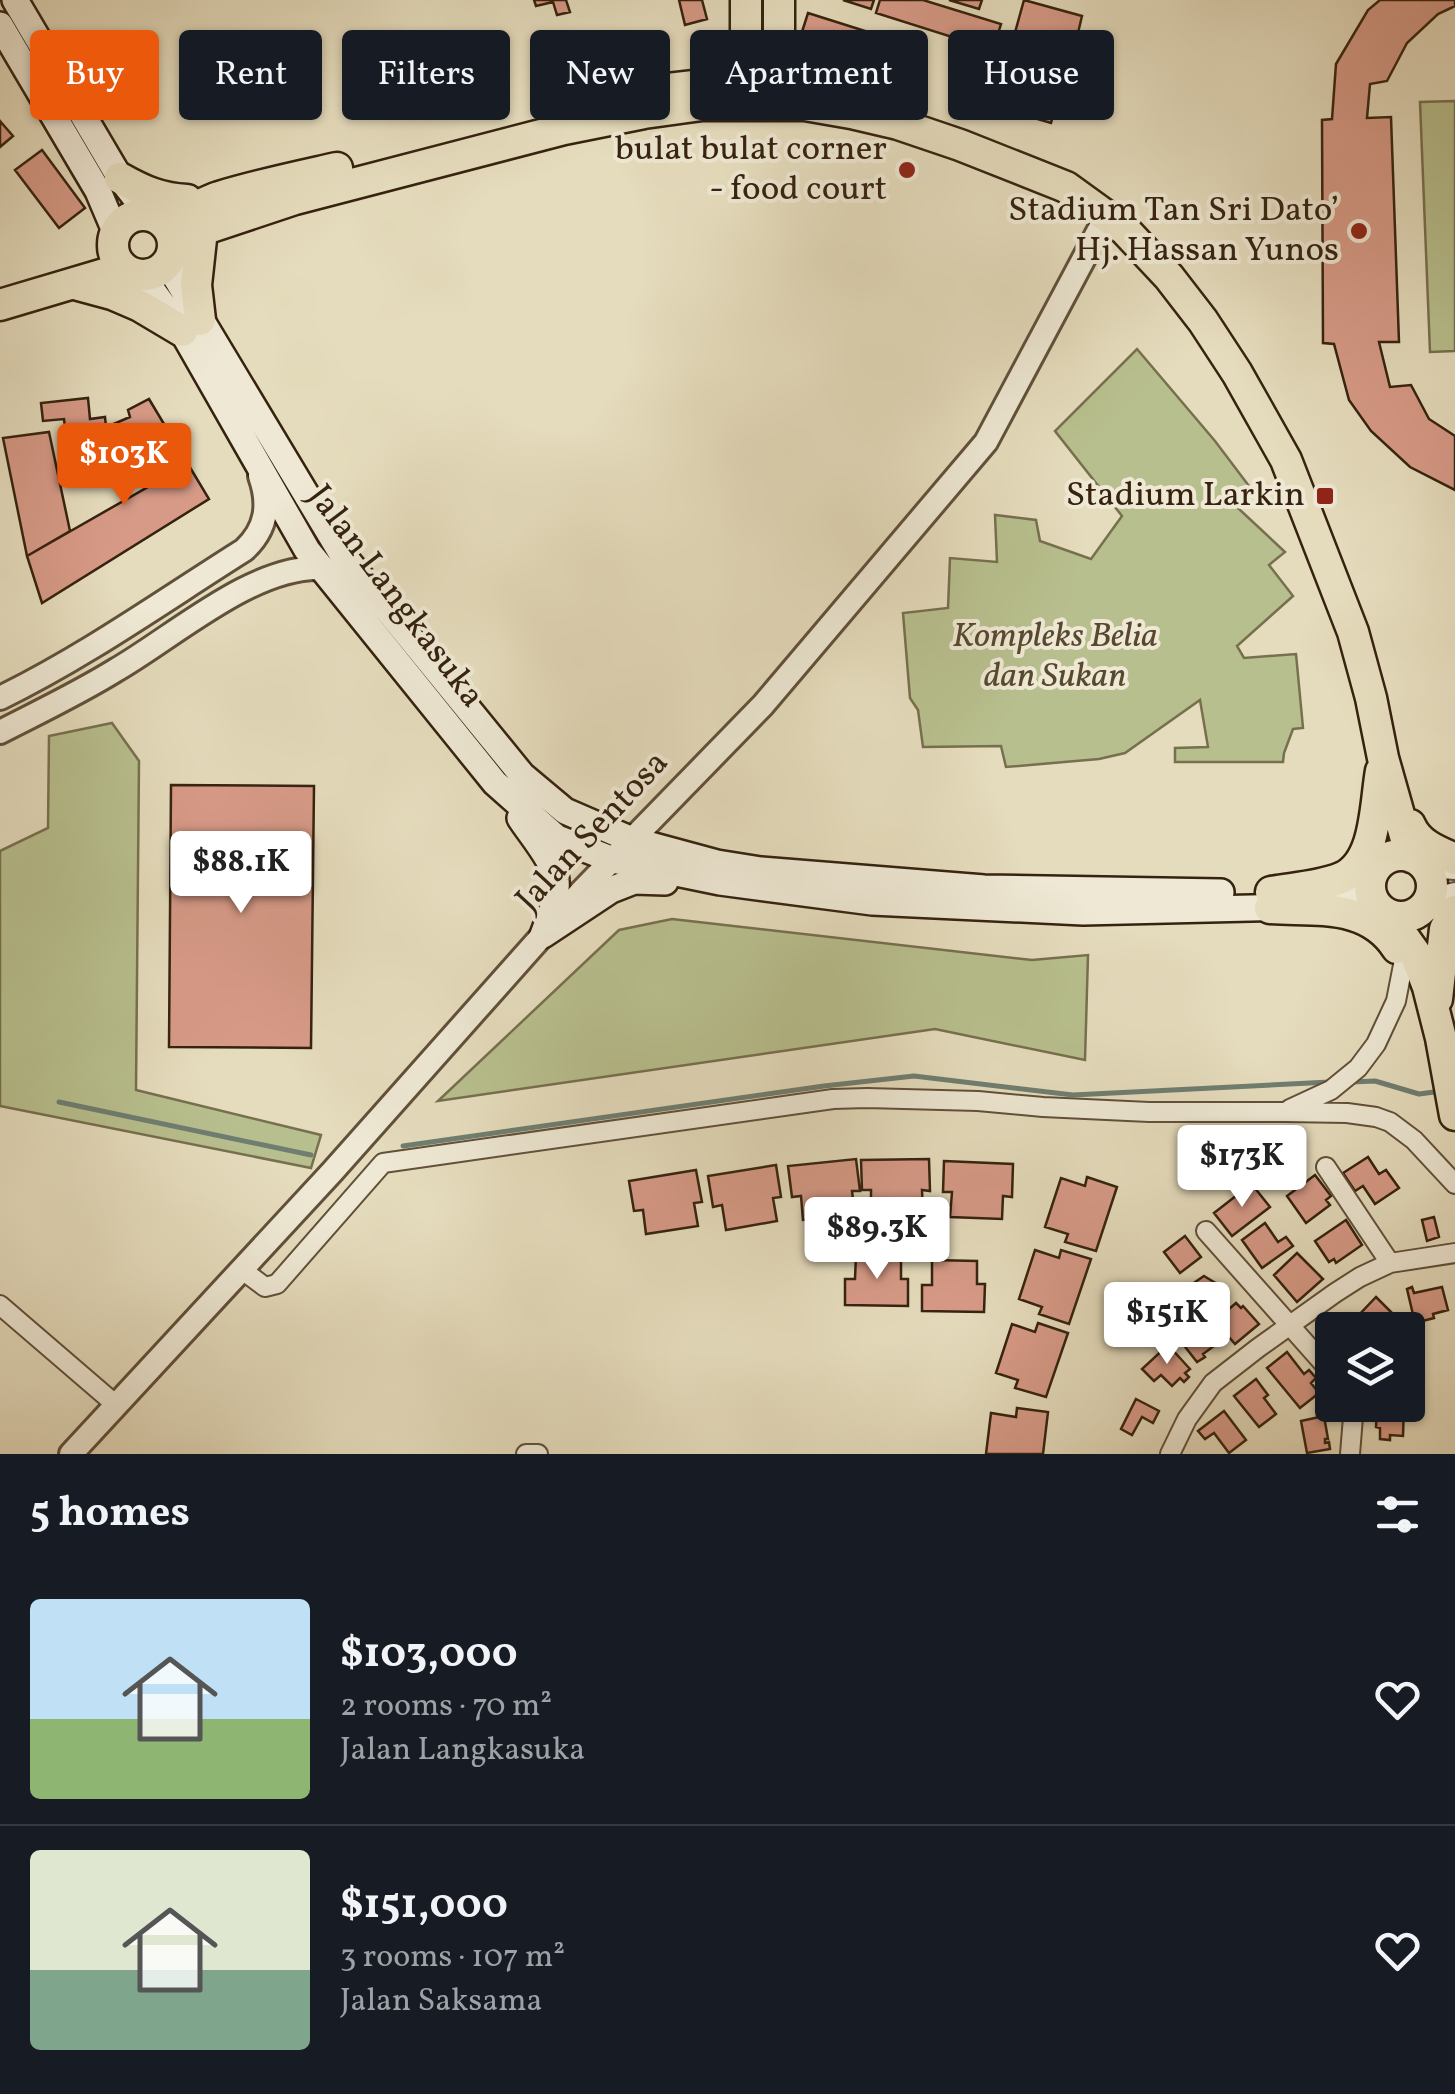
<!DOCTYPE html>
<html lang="en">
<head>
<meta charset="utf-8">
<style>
	:root { --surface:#171b24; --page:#242831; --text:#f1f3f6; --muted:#9ea1a6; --line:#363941; --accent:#ea580c }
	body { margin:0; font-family:Vollkorn,serif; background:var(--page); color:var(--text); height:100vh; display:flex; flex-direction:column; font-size:38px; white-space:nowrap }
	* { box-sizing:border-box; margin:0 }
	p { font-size:32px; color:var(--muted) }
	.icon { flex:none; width:55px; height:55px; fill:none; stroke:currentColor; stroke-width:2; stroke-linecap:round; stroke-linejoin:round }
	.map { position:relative; height:1454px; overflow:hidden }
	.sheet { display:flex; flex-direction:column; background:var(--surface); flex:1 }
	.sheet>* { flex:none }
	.banner { position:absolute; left:30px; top:30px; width:1395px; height:90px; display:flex; gap:20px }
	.buttons { position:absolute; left:1315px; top:1312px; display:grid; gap:20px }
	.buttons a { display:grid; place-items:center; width:110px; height:110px; border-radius:10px; background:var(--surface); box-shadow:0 2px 8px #0004; font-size:50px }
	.price { position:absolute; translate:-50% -85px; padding:0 22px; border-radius:10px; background:#fff; color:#222; font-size:32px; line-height:65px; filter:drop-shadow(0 2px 5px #0008) }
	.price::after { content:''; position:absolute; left:50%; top:60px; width:30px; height:22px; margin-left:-15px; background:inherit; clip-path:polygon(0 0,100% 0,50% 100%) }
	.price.on { background:var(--accent); color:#fff }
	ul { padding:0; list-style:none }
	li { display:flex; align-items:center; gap:30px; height:250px; padding:0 30px }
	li+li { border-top:2px solid var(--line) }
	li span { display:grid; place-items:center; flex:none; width:280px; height:200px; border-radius:10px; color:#555 }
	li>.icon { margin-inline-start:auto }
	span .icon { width:120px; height:120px; fill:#fffc; stroke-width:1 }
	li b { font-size:42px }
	h2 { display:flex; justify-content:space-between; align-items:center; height:120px; padding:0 30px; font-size:42px }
	.chip { padding:0 35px; border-radius:10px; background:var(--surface); box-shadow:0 2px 8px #0004; font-size:35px; line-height:90px }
	.chip.on { background:var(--accent); color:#fff }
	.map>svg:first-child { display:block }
</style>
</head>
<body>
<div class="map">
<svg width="1455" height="1454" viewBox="0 0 1455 1454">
	<rect width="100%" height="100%" fill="#e5dcbd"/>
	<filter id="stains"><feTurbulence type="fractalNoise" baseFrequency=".002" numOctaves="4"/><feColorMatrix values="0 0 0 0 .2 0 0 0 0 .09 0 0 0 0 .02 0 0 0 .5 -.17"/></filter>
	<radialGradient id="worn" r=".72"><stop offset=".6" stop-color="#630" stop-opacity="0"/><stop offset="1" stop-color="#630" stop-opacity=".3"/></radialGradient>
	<path fill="#b8bf8e" stroke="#76704e" stroke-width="2.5" d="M1455,101v250l-25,1 -10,-250z
		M1137,349l78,92 37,49 -14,18 47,44 -16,13 24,31 -56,50 7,12 52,-4 7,74 -10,1 -9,24 -1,9h-108v-14l33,-1 -8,-47 -75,53 -26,6 -93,8 -5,-21 -78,1 -5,-37 -8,-12 -7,-85 45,-5 2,-50 47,4 -2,-47 41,5 4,21 51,18 31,-43 -67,-85z
		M112,723l27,38 -3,329 185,45 -10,33 -311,-62v-255l48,-23 1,-92z
		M672,919l360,41 56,-5 -3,105 -150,-31 -497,72 181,-171z"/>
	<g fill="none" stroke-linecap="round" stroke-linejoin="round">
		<path stroke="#6f7e71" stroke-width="5" d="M1351,1082l24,-1 44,13 23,-3
			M59,1102l252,53
			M403,1146l421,-60 90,-10 159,19 257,-13"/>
	</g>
	<path fill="#d79a87" stroke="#35220f" stroke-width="2.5" d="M534,0h32l4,12 -13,3 -4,-13 -17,4z
		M679,0h23l5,19 -22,6z
		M843,0h31l-3,9z
		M880,0h43l78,24 -8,26 -117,-37z
		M949,0h33l-3,9z
		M1024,0l58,16 -13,55 3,1 -3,12 -7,-2 -11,41 -31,-9 12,-41 -26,-8z
		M1380,0h75v6l-17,8 -31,29 -20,38 -17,3 -3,34 24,-1 8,225h-20l11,45 21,-2 18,34 26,17v54l-45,-23 -39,-36 -22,-31 -15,-56 -11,-1 -1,-223 10,-1 4,-55 32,-54z
		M808,13l111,35 -8,25 -111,-35z
		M0,121l13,15 -13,11z
		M42,150l43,58 -26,20 -44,-58z
		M88,398l2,21 15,-2 4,39 -40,5 -5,-42 -21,2 -2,-18z
		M149,399l60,100 -167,104 -15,-47 126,-72 -42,-59 19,-8 -2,-7z
		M49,432l21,99 -43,25 -24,-118z
		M171,785l143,1 -3,262 -142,-1z
		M1368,1157l11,17 7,-4 13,18 -24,16 -12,-18 -8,5 -12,-18z
		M856,1159l4,32h-8l3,24 -52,5 -2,-24 -9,1 -4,-31z
		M929,1159l1,32 -8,-1 1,24 -52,1v-25h-9l-1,-30z
		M944,1161l69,3 -1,33 -9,-1 -1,23 -52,-2 2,-25h-9z
		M776,1165l5,32 -8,1 4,23 -51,9 -4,-25 -9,2 -5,-31z
		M696,1170l6,32 -8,1 4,23 -52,8 -3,-24 -9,1 -5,-30z
		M1315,1175l16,21 -5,4 4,5 -24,18 -19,-27z
		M1087,1177l30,10 -21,64 -31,-9 3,-8 -23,-7 16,-49 24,8z
		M1254,1187l16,20 -38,29 -18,-23 32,-25 2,3z
		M1434,1217l5,20 -12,4 -5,-21z
		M1346,1220l16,25 -26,18 -2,-4 -5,3 -14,-21z
		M1265,1223l13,19 8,-5 7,9 -31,22 -20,-28z
		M1185,1236l16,21 -21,16 -16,-21z
		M1035,1250l24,8 2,-8 30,9 -22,65 -30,-10 3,-7 -23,-8z
		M1297,1253l26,26 -26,23 -23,-27z
		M856,1255h45v24h7v27l-63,-1v-26h10z
		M932,1260l45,1v23h8l-1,28 -62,-1v-26h10z
		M1204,1276l13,8 6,9 -16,11 5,6 -14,9 -19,-26z
		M1412,1287l2,6 28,-6 6,23 -15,4 1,4 -19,5 -8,-34z
		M1376,1297l29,29 -4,4h-31l-13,-13z
		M1236,1303l5,5 2,-2 16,18 -24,20 -20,-23z
		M1202,1322l16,21 -15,11 2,3 -8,5 -18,-23z
		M1038,1323l30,10 -22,64 -31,-9 3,-8 -22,-7 16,-49 23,8z
		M1168,1345l22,24 -5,4 4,4 -5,5 -4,-4 -8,8 -11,-11 -7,6 -12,-12z
		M1287,1352l17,22 5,-4 7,8 -5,5 8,10 -19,15 -33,-40z
		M1256,1379l12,16 -4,3 12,16 -17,13 -25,-31z
		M1136,1399l23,12 -6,12 -11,-6 -10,18 -11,-6z
		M1377,1405h27l-1,31 -13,-1v5l-10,-1v-11l-4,-1z
		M1017,1408l31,4 -5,42h-57l5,-41 25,4z
		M1224,1411l22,29 -17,13 -15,-20 -9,6 -7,-8z
		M1324,1416l4,23h-3v4l4,-1 1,7 -23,4 -6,-32z"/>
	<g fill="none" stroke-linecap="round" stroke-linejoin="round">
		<g stroke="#61503a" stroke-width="22">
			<path id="minor" d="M1426,868l29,2
				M1430,898l25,-6
				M1290,1109l41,-19 27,-22 18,-24 20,-43 8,-41
				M1326,1167l64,96
				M1206,1231l126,142
				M241,1269l24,18 12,-3 106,-121 450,-64 34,-1 111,3 65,6 106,5h135l63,1 29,4 14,5 24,18 41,44
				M0,1305l115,99
				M526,1454h12
				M1170,1454l17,-35 26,-36 45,-35 77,-55 25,-16 30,-14 65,-10
				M1350,1454l4,-49"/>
		</g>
		<g stroke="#61503a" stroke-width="28">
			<path id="tertiary" d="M0,698c86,-42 163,-97 244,-148 23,-21 26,-46 16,-74
				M0,732c39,-20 79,-39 116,-62 59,-34 136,-104 205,-102
				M71,1454l261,-282 249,-280 182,-187 223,-263 121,-227"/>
		</g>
		<g stroke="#35220f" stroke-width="30">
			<path id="secondary" d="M15,0l105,178 29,37
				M0,25l98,166 17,40
				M167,263l175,291 180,221 43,36 67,29 85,23 44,7 223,18 237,4
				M141,275l41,56 125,219 188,233 62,55 56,22 107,22 152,20 211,10 207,-5
				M520,818c10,16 35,44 36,62 2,19 -7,38 -13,55
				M1331,888l22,-2 19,-11
				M1335,905l41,1
				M543,935l68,-45 23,-9 31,1"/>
		</g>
		<g stroke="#35220f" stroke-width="35">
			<path id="primary" d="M779,0v51l18,34
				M729,82l17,-35v-47
				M668,89l61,-7 63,3
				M120,178c23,13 41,21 67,22
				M113 245a30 30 0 1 1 60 0a30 30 0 1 1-60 0Z
				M159,219c21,-2 40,-15 60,-22 39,-12 78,-20 118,-29
				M172,254l30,-24 93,-31 269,-70 80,-16 58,-8h103l46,8 47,11 62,21 106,42 58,42 45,48 34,44 34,52 49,87 67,172 18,66 12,60 28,99
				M75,284l37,10 28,12 42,25
				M0,305l104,-31 27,-1
				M200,320l-4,-35 6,-55
				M1410,825c8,19 27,26 45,34
				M1370 886a31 31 0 1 1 62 0a31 31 0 1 1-62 0Z
				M1271,892c23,-4 48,-5 70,-14 36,-15 34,-74 40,-107
				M1270,908c48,3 98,-5 127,40
				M1388,915l27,38 13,34 13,51 14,77
				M1437,999l8,-70 10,-18"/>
		</g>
		<use href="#minor" stroke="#eee8d4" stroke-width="18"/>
		<use href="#tertiary" stroke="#eee8d4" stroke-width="22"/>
		<use href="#secondary" stroke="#eee8d4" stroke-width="25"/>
		<use href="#primary" stroke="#e5dcbd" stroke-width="30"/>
	</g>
	<g fill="#8f2418" stroke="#eee8d4" stroke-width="4">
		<circle cx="907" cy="170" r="10"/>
		<circle cx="1359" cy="231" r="10"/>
		<rect x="1315" y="486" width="20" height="20" rx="5"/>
	</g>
	<g text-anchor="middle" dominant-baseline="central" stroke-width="8" stroke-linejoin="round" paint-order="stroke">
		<g font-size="35" fill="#35220f" stroke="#eee8d4" text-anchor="end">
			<text x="887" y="150">bulat bulat corner<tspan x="887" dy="40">- food court</tspan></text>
			<text x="1339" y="211">Stadium Tan Sri Dato’<tspan x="1339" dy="40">Hj. Hassan Yunos</tspan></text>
			<text x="1305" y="496">Stadium Larkin</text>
		</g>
		<g font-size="35" fill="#35220f" stroke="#eee8d4">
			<text transform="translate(395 597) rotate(53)">Jalan Langkasuka</text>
			<text transform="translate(593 832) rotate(-47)">Jalan Sentosa</text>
		</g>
		<g font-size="35" font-style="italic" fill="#56492f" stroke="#eee8d4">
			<text x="1055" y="637">Kompleks Belia<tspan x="1055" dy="40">dan Sukan</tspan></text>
		</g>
	</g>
	<rect width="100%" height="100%" filter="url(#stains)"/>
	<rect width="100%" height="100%" fill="url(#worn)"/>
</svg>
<div class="buttons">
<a><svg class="icon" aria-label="layers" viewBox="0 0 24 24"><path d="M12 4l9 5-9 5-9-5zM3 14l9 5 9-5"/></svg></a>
</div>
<b class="price on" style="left:124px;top:508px">$103K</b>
<b class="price" style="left:241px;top:916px">$88.1K</b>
<b class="price" style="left:1242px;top:1210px">$173K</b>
<b class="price" style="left:877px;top:1282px">$89.3K</b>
<b class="price" style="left:1167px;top:1367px">$151K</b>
<div class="banner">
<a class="chip on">Buy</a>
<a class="chip">Rent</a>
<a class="chip">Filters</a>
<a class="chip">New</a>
<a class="chip">Apartment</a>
<a class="chip">House</a>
</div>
</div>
<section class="sheet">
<h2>5 homes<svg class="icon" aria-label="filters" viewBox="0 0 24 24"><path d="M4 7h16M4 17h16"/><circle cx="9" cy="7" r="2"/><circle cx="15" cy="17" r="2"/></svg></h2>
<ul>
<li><span style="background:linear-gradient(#bfe0f5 60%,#8fb573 0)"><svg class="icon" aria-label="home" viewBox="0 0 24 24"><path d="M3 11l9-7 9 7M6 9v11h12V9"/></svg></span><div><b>$103,000</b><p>2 rooms · 70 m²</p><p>Jalan Langkasuka</p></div><svg class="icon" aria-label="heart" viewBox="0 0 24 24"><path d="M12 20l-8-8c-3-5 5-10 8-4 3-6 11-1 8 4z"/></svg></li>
<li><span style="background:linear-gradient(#dfe7d0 60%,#7fa58c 0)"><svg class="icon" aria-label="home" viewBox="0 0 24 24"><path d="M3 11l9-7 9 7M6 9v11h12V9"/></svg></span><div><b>$151,000</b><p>3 rooms · 107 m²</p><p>Jalan Saksama</p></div><svg class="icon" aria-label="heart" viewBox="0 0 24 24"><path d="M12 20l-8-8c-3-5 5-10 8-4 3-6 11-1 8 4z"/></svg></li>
</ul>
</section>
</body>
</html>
